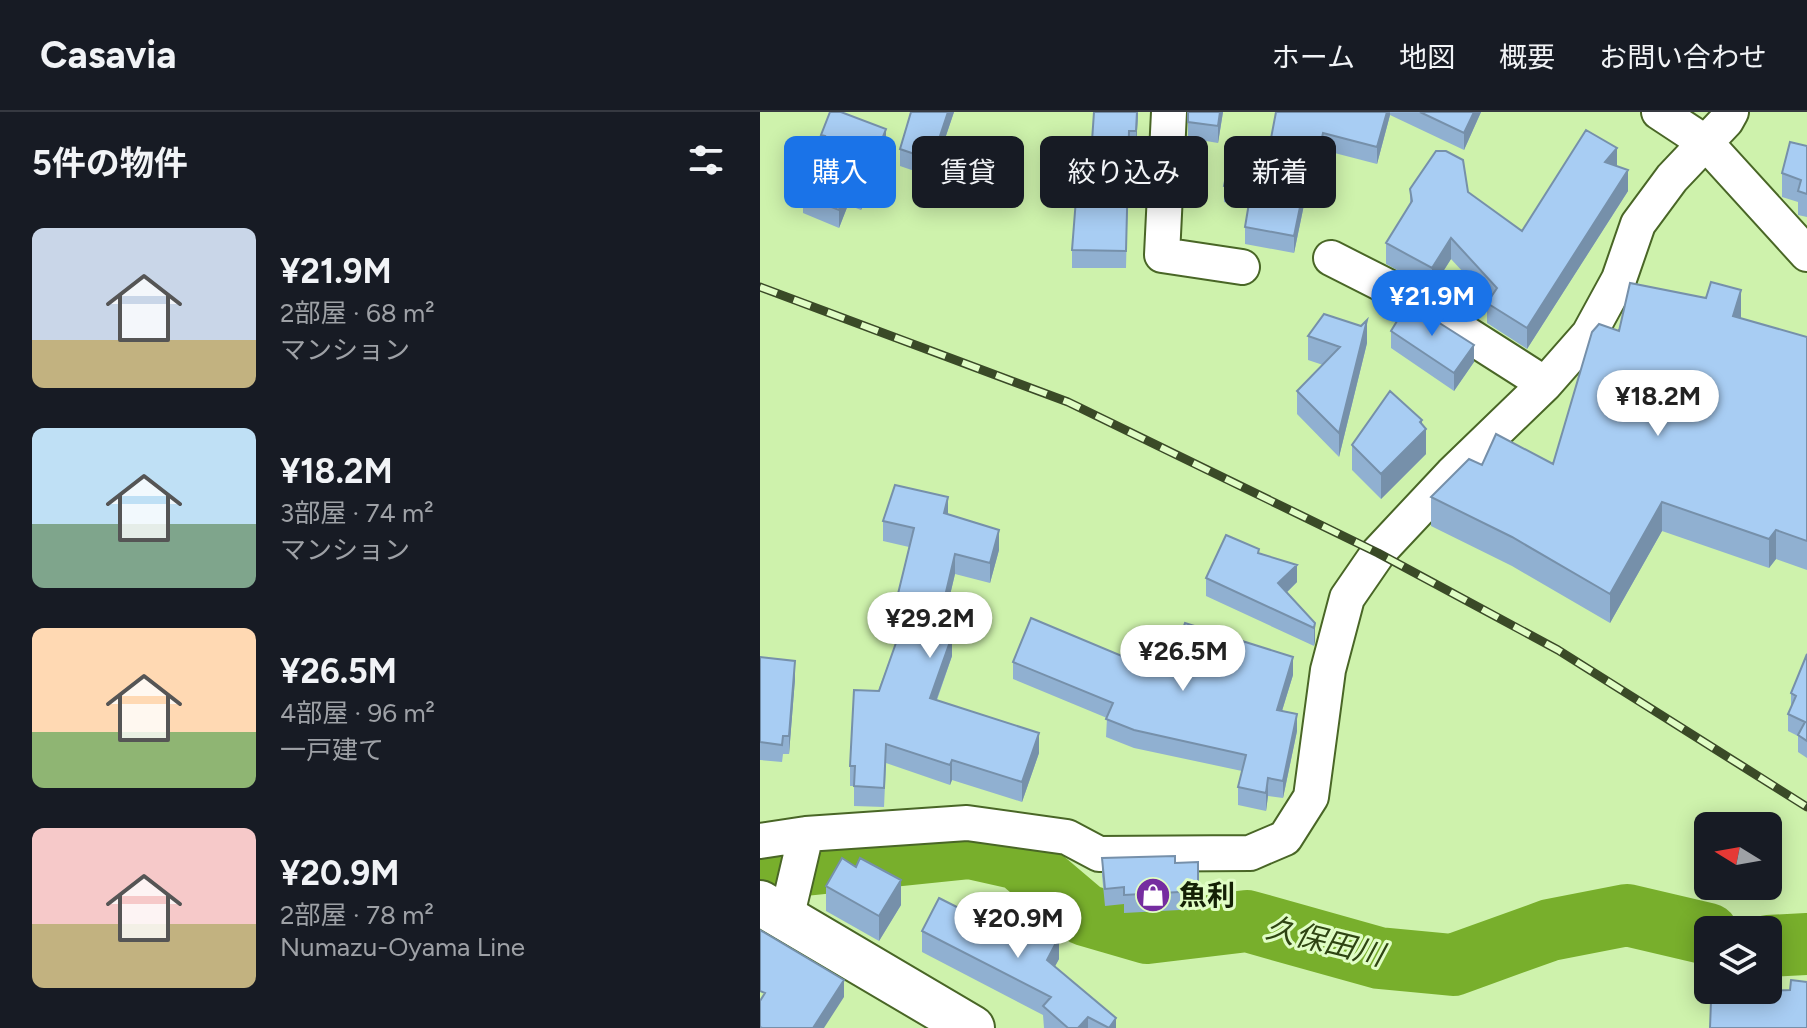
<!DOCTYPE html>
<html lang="ja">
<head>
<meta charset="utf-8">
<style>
	:root { --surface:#171b24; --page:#242831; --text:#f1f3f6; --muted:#9ea1a6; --line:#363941; --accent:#1a73e8 }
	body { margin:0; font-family:Figtree,"Noto Sans JP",sans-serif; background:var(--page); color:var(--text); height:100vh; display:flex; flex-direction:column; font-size:30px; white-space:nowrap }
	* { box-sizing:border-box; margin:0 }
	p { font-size:26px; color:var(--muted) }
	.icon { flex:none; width:44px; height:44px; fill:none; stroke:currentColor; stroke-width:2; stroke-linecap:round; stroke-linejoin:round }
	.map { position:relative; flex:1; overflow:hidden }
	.sheet { display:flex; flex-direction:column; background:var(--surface); width:760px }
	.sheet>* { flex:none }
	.banner { position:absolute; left:24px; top:24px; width:760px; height:72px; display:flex; gap:16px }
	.needle { width:52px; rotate:281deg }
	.fabs { position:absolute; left:934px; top:700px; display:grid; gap:16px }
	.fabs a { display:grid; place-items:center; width:88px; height:88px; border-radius:12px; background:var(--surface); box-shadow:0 4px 20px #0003; font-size:40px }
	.price { position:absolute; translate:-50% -68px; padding:0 18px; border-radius:28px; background:#fff; color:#222; font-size:26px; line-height:52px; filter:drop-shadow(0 2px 4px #0008) }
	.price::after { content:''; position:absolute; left:50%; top:48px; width:24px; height:18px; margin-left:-12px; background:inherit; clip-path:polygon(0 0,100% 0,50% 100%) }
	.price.on { background:var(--accent); color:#fff }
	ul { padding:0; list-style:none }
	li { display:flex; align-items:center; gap:24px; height:200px; padding:0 32px }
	li span { display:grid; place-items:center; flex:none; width:224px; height:160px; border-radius:12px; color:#555 }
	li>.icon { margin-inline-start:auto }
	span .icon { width:96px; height:96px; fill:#fffc; stroke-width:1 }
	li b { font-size:34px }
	h2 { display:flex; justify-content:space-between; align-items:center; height:96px; padding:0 32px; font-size:34px }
	.pill { padding:0 28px; border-radius:12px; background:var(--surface); box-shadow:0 4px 20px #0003; font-size:28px; line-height:72px }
	.pill.on { background:var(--accent); color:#fff }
	header { display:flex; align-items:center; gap:48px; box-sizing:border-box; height:112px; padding:0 40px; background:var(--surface); border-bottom:2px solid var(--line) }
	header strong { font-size:38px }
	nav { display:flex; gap:44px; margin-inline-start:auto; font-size:28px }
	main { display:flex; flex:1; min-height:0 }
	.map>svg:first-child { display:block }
</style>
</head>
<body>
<header>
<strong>Casavia</strong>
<nav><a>ホーム</a><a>地図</a><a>概要</a><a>お問い合わせ</a></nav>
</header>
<main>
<section class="sheet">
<h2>5件の物件<svg class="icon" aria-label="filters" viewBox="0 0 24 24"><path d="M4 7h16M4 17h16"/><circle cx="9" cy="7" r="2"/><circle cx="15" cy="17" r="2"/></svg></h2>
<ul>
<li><span style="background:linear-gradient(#c9d6e8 70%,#c2b280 0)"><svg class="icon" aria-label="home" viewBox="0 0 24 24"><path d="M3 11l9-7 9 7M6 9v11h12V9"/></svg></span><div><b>¥21.9M</b><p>2部屋 · 68 m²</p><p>マンション</p></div></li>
<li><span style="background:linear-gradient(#bfe0f5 60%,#7fa58c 0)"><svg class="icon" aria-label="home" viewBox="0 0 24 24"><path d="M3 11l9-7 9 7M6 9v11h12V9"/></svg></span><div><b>¥18.2M</b><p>3部屋 · 74 m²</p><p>マンション</p></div></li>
<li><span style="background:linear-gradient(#ffd9b3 65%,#8fb573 0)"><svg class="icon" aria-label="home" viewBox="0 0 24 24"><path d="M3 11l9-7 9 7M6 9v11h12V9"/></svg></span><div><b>¥26.5M</b><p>4部屋 · 96 m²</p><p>一戸建て</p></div></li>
<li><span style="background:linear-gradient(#f6c9c9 60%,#c2b280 0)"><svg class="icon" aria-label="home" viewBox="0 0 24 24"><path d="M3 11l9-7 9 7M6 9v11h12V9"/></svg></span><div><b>¥20.9M</b><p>2部屋 · 78 m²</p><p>Numazu-Oyama Line</p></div></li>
</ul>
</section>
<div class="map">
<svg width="1047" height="916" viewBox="0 0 1047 916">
	<rect width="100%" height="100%" fill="#cef2ac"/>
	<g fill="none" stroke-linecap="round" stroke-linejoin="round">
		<path stroke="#78af2c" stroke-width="62" d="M6,757l204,-21 49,11 66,56 62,18 100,-12 132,37 74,7 97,-35 77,-15 81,19
			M1008,834l39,-2"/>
		<g stroke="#496626" stroke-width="38">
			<path id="minor" d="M409,0l-7,143 80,12
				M899,0l47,31 101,111
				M571,146l79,40 135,86
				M0,729l46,-7 161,-11 100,14 32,17 151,-1 35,-15 26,-41 17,-127 19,-72 31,-45 74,-79 93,-90 44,-50 30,-55 19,-55 34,-46 54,-57 5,-9
				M24,804l6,-14 16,-68"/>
		</g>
		<g stroke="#496626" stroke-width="48">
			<path id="secondary" d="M0,791l212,125"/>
		</g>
		<use href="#minor" stroke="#fff" stroke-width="34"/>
		<use href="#secondary" stroke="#fff" stroke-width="44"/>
		<g stroke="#3a4a27" stroke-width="9">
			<path id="rail" d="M0,175l308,115 310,151 180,97 249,157"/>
		</g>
		<use href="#rail" stroke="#e0fdc5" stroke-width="6" stroke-dasharray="18" stroke-linecap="butt"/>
	</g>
	<path fill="#90b0d1" d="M151,0h43l-22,65 -32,-11v-17z
		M378,0l-2,37 -7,-1 -3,120h-54v-18l7,-51 13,-58z
		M428,0h35l-5,31 -30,-5z
		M516,0h205l-17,38 -74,-35 -13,49 -54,-14 -5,22 -7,-1 -17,82 -49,-9v-17l3,-19 -24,-6v-16l44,-32z
		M61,23l65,11 -25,64 -13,-5 -9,23 -36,-15v-17l18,-49z
		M1047,34v71l-9,-2v-13l-16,-5v-24z
		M857,54l11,25 -101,158 -40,-26v-20l2,-3 -38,-41 -19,30 -46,-25v-21l24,-39v-15l58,3 54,39z
		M631,219l83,31 -20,29 -63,-43z
		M859,219l188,6v233l-31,-11 -7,9 -107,-37 -52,92 -98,-57 -81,-40v-29l51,-32 71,-1z
		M548,224l59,7 -28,114 -42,-43v-23l26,-26 -15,-5z
		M662,313l4,29 -45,45 -29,-29v-25z
		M188,402l51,36 -9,33 -35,-9 -14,58 11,24 -15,44 102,53 -17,49 -70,-22 -2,5 -64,-22 -2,44 -30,-1v-20h-4v-20l53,-142 -7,-2v-20l13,-55 -26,-6v-20z
		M499,441l38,29 -10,10 28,31v18l-1,5 -108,-50v-18z
		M1047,542v104l-9,-6v-16l-10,-5v-17l3,-6v-15z
		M0,545l35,22 -6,75h-6l-1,8 -22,-2z
		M253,550l154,13h126l-11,36 15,20 -14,67 -15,-2 -2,15 -28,-6v-18l4,-16 -108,-23 -28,-11 1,-19 -94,-39z
		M342,746l73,5 23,-1v47l-74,4v-9l-19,2 -3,-31z
		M66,774l75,19 -22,36 -53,-30z
		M162,819l137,28 -4,7 61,62h-72l-1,-13 -121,-63z"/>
	<path fill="#7690aa" d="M188,0h6l-22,65v-17z
		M377,0h1l-2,37v-18z
		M460,0h3l-5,31v-17z
		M627,0h3v3l-13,49v-17z
		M714,0h7l-17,38v-17z
		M126,17v17l-25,64v-18z
		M563,21v17l-5,22v-16z
		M857,36v21l-12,-7z
		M551,42v17l-17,82v-17z
		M868,58v21l-101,158v-21z
		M88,75v18l-9,23v-18z
		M691,126v21l-19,30v-21z
		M981,178v29l-8,-3z
		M607,208v23l-28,114v-24z
		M714,233v17l-20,29v-18z
		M662,308v13l4,-4v25l-45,45v-25z
		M188,385v20l-4,-4z
		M902,390v29l-52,92v-29z
		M239,418v20l-9,33v-20z
		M1016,418v29l-7,9v-29z
		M195,442v20l-18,76v-20z
		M537,453v17l-19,19v-18z
		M555,511v18l-1,5v-18z
		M192,524v20l-22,62v-20z
		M533,545v18l-16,52v-17z
		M35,549v18l-6,75v-18z
		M537,602v17l-14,67v-17z
		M279,621v20l-17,49v-20z
		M192,648v20l-2,5v-20z
		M508,666v18l-2,15v-18z
		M141,768v25l-22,36v-25z
		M299,825v22l-12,22v-21z
		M84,868v17l-20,31h-11z
		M328,905v11h-10z
		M356,906v10h-7z"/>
	<path fill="#a8cdf3" stroke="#7690aa" stroke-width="2" d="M70,0h11l45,17 -25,63 -13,-5 -9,23 -36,-14 22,-60 -4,-1z
		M151,0h37l-16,48 -32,-11z
		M334,0h43l-1,19h-7l-3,120 -54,-1 4,-51h3l2,-59 11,1z
		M428,0h32l-2,14 -30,-4z
		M516,0h111l-10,35 -54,-14 -5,23 -7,-2 -17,82 -49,-9 6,-36 -27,-5 8,-39 36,7z
		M660,0h54l-10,21z
		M826,18l31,18 -12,14 23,8 -101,158 -40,-25 10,-15 -46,-50 -19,30 -46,-25 26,-42 -2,-12 26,-38h10l17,9 5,32 54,39z
		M1030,30l17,4v48l-9,-3 3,-11 -19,-7z
		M951,170l30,8 -8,26 74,21v204l-31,-11 -7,9 -107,-37 -52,92 -98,-57 -81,-40 38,-38 13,6 14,-31 57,30 39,-132 7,-8 20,7 11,-48 76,15z
		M648,191l66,42 -20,28 -63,-42z
		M564,202l37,12 6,-6 -28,113 -42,-42 43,-44 -32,-11z
		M630,279l32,29 -2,2 6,7 -45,45 -29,-29z
		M135,373l53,12 -4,16 55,17 -9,33 -35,-9 -18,76 15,6 -22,62 109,35 -17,49 -70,-22 -2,5 -64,-21 -2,44 -30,-2 1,-20h-5l4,-76 25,1 30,-85 -13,-4 18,-74 -31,-7z
		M466,423l33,14 -1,4 39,12 -19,18 37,40 -1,5 -108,-50z
		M271,506l136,57 18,-52 108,34 -16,53 20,4 -14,67 -15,-3 -2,15 -28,-6 8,-32 -112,-25 -28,-11 7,-16 -100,-41z
		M1047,542v87l-9,-6 7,-13 -17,-8 8,-18 -5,-3z
		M0,545l35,4 -6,75h-6l-1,9 -22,-3z
		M415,744v7l23,-1v29l-74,4v-8l-19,2 -3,-31z
		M82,746l14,9 4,-9 41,22 -22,36 -53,-30z
		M179,786l69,35 9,-17 42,21 -12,23 69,58 -7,10 -21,-11 -10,11h-10l-25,-22 8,-9 -129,-66z
		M0,818l84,50 -31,48h-51l-2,-1v-26l5,-8 -5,-2z
		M1031,868l16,2v46h-97l1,-27 22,-2 -1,-6 58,-3z"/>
	<defs>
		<g id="shop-disc" transform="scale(1.8)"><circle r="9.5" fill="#752da0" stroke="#e0fdc5"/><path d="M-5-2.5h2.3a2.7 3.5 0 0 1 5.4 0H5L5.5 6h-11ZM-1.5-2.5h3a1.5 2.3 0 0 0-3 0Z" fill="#fff"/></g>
	</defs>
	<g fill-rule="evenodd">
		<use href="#shop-disc" x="393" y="783"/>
	</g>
	<g text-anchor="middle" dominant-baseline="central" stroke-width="6" stroke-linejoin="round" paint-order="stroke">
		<g font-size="28" font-weight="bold" fill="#142006" stroke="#e0fdc5" text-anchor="start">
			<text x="419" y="783">魚利</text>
		</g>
		<g font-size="30" font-style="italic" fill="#2e4412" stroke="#e0fdc5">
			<text transform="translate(565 829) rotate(14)">久保田川</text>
		</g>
	</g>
</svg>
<div class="fabs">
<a><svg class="needle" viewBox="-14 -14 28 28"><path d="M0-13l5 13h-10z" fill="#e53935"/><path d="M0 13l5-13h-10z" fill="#9ea1a6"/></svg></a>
<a><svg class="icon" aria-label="layers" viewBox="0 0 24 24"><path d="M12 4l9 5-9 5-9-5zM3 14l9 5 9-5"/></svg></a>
</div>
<b class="price on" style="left:672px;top:226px">¥21.9M</b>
<b class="price" style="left:898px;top:326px">¥18.2M</b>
<b class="price" style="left:170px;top:548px">¥29.2M</b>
<b class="price" style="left:423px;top:581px">¥26.5M</b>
<b class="price" style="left:258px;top:848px">¥20.9M</b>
<div class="banner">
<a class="pill on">購入</a>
<a class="pill">賃貸</a>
<a class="pill">絞り込み</a>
<a class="pill">新着</a>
</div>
</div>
</main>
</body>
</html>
